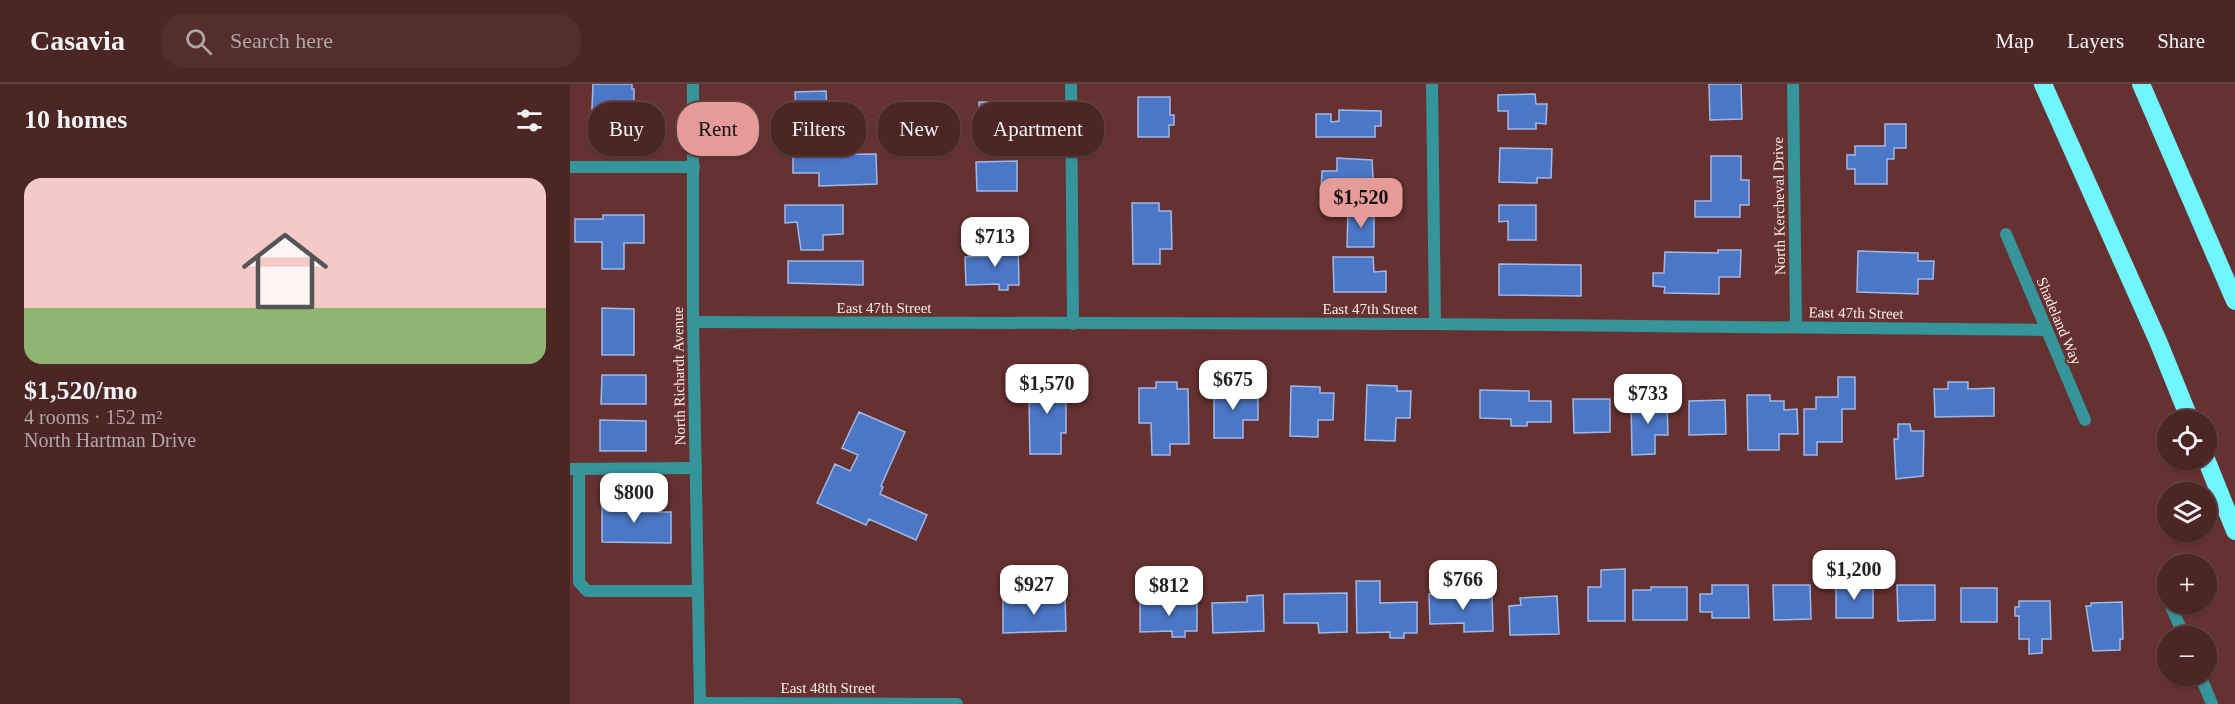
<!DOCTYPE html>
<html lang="en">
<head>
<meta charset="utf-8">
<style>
	:root { --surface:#4c2625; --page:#532e2d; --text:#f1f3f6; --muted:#b2a5a7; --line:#634342; --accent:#e69b98 }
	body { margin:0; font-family:Georgia,serif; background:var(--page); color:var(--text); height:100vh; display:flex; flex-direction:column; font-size:22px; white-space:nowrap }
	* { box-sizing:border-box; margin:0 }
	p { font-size:20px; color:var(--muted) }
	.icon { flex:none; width:33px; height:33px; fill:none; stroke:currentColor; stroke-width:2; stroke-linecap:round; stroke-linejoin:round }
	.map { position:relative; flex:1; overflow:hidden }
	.sheet { display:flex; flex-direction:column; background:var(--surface); width:570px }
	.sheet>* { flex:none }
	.hud { position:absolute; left:18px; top:18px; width:570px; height:54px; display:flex; gap:12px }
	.fabs { position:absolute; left:1587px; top:326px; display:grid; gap:12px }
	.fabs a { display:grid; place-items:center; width:60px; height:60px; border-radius:50%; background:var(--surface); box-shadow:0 2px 4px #0004,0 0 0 2px var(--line); font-size:30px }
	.price { position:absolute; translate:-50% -51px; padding:0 14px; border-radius:12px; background:#fff; color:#222; font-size:20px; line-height:39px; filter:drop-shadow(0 2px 3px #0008) }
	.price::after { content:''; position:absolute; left:50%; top:36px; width:18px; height:14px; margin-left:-9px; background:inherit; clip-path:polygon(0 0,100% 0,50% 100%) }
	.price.on { background:var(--accent); color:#111 }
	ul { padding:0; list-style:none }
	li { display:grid; align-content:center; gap:12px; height:318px; padding:0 24px }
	li span { display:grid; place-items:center; height:186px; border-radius:18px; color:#555 }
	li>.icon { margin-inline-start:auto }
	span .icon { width:108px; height:108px; fill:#fffc; stroke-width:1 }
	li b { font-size:26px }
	h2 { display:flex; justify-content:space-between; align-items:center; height:72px; padding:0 24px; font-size:26px }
	.chip { padding:0 21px; border-radius:24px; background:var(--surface); box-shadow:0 2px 4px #0004,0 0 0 2px var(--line); font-size:21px; line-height:54px }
	.chip.on { background:var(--accent); color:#111 }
	header { display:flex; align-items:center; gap:36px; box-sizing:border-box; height:84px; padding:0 30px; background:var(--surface); border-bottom:2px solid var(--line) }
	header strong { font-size:28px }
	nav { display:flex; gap:33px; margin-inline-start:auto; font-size:21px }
	.search { width:420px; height:54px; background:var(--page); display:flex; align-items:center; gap:15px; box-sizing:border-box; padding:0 21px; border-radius:24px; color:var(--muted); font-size:22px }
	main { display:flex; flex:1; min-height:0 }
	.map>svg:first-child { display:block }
</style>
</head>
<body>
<header>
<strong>Casavia</strong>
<div class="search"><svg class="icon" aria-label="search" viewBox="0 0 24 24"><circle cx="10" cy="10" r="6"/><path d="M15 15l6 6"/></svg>Search here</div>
<nav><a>Map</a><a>Layers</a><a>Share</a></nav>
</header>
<main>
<section class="sheet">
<h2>10 homes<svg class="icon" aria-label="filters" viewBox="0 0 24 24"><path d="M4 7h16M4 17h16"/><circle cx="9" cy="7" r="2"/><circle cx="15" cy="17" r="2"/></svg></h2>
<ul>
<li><span style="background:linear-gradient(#f6c9c9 70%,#8fb573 0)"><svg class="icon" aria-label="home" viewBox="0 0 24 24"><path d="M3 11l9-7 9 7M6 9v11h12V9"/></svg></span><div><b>$1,520/mo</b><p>4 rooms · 152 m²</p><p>North Hartman Drive</p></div></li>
</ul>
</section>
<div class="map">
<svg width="1665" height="620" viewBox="0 0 1665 620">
	<rect width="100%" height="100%" fill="#653231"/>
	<path fill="#4c77c7" stroke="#9eb9e8" stroke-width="1.5" d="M23,0h39v5h2v21l-42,-1z
		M1139,0h32l1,35 -32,1z
		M256,7l2,33 -32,1 -1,-33z
		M965,10l1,10h11l-1,20 -10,-1v6h-28v-18h-10v-16z
		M568,13h32v18h4v10h-5v12h-31z
		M409,18h32v34l-32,-1z
		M769,26l42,1v15h-6v11h-59v-23h15v8l8,-1z
		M1315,40h21v24h-12v11h-7v25h-32v-15h-8v-14h8v-9h30z
		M930,64l52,1 -1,29h-14v5l-38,-1z
		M306,70l1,30 -58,2v-13h-26v-18z
		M1141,72h30v24h8v25h-9v12h-45v-16h16z
		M767,74l35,2 2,33 -53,-1 1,-21h15z
		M447,77v30h-40l-1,-29z
		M562,119h27v8h12l1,38h-12v15h-27z
		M215,121h58v29l-20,1v15h-22l-4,-28 -12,1z
		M929,121h37v35h-28v-19l-9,1z
		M778,126h26v37h-27z
		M33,131h41v28h-20v26h-22v-27h-27v-23h28z
		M424,160h24l1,41h-11v5h-9v-6l-33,1 -1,-28 30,-1z
		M1148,166h23l-1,27h-21v17l-55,-1 1,-6 -12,-1v-13h11l1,-21 53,1z
		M1288,167l60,2v8h16l-1,18h-15v15l-61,-2z
		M763,173h40l1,15 12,-1v21h-52z
		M218,177h75v24l-75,-2z
		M929,180l82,1v31l-82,-1z
		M32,224l32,1v46h-32z
		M32,291h44v29h-45z
		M469,291h14v4h13v54h-5v21h-31l-1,-55h3v-19h7z
		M1268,293h17v32h-13v33h-25v13h-13v-46h12v-12h22z
		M586,298h21v7h11l1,55h-19v11h-18l-1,-32h-12v-35h17z
		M1378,298h20v7l26,-1v28l-59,1 -1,-28h14z
		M797,301l30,1v5h14l-1,27h-14l-1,23 -30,-1z
		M721,302l29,1v6h14l-1,27h-15v17l-28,-1z
		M644,303l30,1v5h14v27h-15v18h-29z
		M910,306l49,1v10h22v21h-24v4h-16v-7l-31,-1z
		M1177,311h23v6h14v9l13,-1 1,25h-19v16h-31z
		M1003,315h37v33l-36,1z
		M1155,316l1,34 -37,1v-34z
		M1097,317l1,34h-13v19l-23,1 -1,-53z
		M289,328l46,20 -24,54 2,1 -3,7 47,21 -11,25 -47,-21 -3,6 -49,-22 18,-39 15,7 8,-16 -16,-7z
		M30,336l46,1v30h-46z
		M1328,340h12l1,7h13l-1,45 -27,3 -2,-40h4z
		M32,415h29v13h40v31l-69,-1z
		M1055,485v52h-37v-34h13v-17z
		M786,497h24v22l37,-1v31h-13v5h-14v-6l-33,1z
		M1266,500h37v34h-37z
		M1142,501h36l1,33h-37v-6h-12v-18h12z
		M1203,501h37l1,34 -37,1z
		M1327,501h38v35l-37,1z
		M1081,503h36v33h-54v-30h18z
		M1391,504h36v34h-36z
		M777,509v39l-28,1 -1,-10h-34v-29z
		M922,509l1,38 -29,1v-9l-34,1 -1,-30z
		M693,511l1,36 -51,2 -1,-30 35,-1v-6z
		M987,512l2,38 -49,1 -1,-29 12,-1 -1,-7z
		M495,515l1,32 -63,2v-33z
		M1449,517h31l1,38h-9v14l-13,1v-15h-10v-23h-4v-9h4z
		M570,518h57v29h-12v6h-13v-6l-32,1z
		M1552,518l1,37h-3v11l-27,1 -7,-45h5v-3z"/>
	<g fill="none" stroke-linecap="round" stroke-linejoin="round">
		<path stroke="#36949b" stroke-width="12" d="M1436,150l79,186
			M0,385l126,-1
			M9,385v113l8,9h111
			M1601,522l13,30
			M1630,591l12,29"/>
		<path stroke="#36949b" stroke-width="12" d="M501,0l2,240
			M862,0l3,240
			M1223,0l3,243
			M0,83h124
			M123,238l742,2 612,6
			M130,619l257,1"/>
		<path stroke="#36949b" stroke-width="12" d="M123,0v238l7,382"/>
		<path stroke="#71f5fe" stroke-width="18" d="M1473,0l115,257 32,79
			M1571,0l94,217
			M1636,375l29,72"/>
	</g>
	<g text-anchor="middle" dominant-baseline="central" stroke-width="5" stroke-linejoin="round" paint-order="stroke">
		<g font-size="15" fill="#fbedec" stroke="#653231">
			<text transform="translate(1209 122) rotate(-91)">North Kercheval Drive</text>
			<text x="314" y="224">East 47th Street</text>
			<text x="800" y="225">East 47th Street</text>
			<text transform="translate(1286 229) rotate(1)">East 47th Street</text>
			<text transform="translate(1489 237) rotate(67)">Shadeland Way</text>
			<text transform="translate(109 292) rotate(-91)">North Richardt Avenue</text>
			<text x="258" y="604">East 48th Street</text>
		</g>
	</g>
</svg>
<div class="fabs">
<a><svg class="icon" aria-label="locate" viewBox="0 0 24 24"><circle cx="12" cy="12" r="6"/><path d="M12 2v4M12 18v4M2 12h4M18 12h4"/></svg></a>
<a><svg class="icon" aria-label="layers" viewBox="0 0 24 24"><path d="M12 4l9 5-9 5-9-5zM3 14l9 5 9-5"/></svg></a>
<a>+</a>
<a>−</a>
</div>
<b class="price on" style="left:791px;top:145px">$1,520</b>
<b class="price" style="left:425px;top:184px">$713</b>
<b class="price" style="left:663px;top:327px">$675</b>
<b class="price" style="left:477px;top:331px">$1,570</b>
<b class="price" style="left:1078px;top:341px">$733</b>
<b class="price" style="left:64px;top:440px">$800</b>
<b class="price" style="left:1284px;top:517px">$1,200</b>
<b class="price" style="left:893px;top:527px">$766</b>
<b class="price" style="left:464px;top:532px">$927</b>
<b class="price" style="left:599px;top:533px">$812</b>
<div class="hud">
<a class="chip">Buy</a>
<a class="chip on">Rent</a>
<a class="chip">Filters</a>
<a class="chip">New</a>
<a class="chip">Apartment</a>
</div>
</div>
</main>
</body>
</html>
